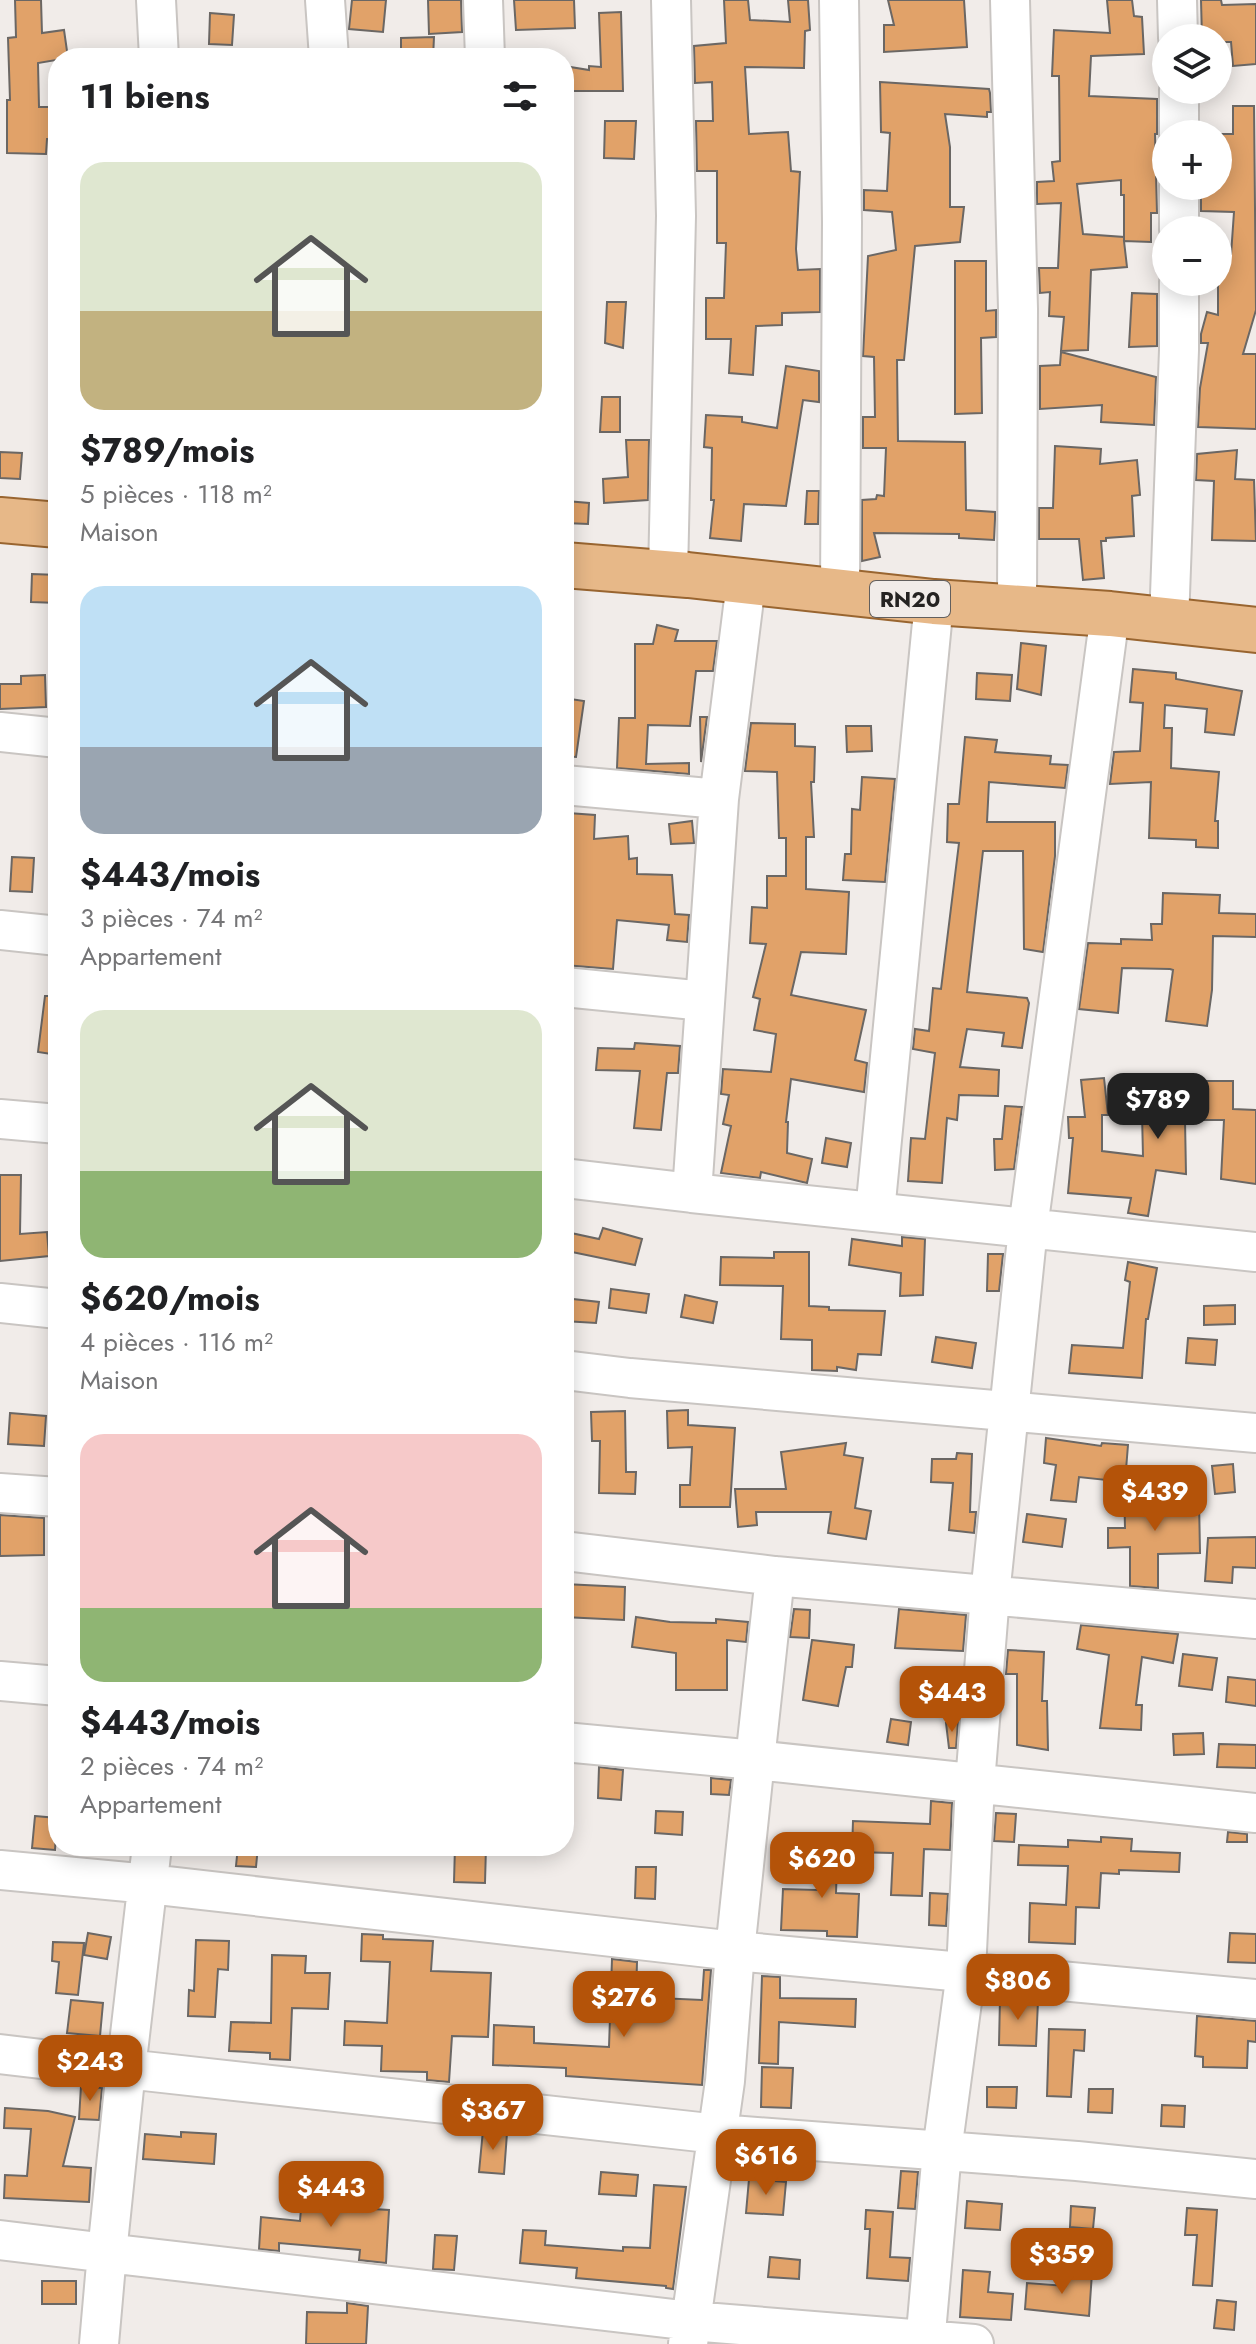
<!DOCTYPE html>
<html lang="fr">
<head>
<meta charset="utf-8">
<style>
	:root { --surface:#fff; --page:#f2f2f2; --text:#202124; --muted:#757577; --accent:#b45309 }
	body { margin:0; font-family:Jost,sans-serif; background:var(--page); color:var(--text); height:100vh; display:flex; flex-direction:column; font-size:30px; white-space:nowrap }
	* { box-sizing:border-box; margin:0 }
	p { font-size:26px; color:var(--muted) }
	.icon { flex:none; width:44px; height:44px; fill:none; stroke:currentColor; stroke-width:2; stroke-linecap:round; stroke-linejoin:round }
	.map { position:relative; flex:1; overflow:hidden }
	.drawer { position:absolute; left:48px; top:48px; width:526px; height:1808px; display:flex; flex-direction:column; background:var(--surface); border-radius:32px; box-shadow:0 4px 20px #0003 }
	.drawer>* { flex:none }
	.tools { position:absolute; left:1152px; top:24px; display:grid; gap:16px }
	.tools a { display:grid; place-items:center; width:80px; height:80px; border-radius:50%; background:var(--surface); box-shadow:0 4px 20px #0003; font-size:40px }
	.price { position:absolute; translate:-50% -68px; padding:0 18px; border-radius:16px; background:var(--accent); color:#fff; font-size:26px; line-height:52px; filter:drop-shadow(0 2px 4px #0008) }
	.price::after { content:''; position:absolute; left:50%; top:48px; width:24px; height:18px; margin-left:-12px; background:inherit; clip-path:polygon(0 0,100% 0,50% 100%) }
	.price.selected { background:#222; color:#fff }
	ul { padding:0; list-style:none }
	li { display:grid; align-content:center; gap:16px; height:424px; padding:0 32px }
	li span { display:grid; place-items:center; height:248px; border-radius:24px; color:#555 }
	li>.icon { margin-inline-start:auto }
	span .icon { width:144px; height:144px; fill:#fffc; stroke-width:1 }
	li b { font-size:34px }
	h2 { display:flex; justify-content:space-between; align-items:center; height:96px; padding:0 32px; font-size:34px }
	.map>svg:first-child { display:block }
</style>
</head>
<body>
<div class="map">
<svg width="1256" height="2344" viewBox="0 0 1256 2344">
	<rect width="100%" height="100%" fill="#f1ece9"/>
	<path fill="#e1a269" stroke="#6b6764" stroke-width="2" fill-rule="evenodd" d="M15,0h26l1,33 22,-3 4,28 -30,5 1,44h19v32h-11l-1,15 -39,-1v-53h3l-2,-62 8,-1z
		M352,0h34l-3,32 -34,-3z
		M428,0h33l1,32 -33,2z
		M514,0h60l1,28 -59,2z
		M724,0h24l2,20 40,2 -2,-22h20l2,30 -5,1 -1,37 -59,-1 4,67 39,-2 3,39 9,1 -4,77 2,21 22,-1v43l-38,1v12l-26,1 -3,49 -24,-2 2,-34h-25v-41h18l2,-55h-9v-72h-20l-1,-50h17l-1,-39 -17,1 -1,-37 32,-3z
		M888,0h76l3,47 -83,5v-27h10z
		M1107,0h25l2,16 8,1 2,37 -53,2 -2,40 68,3v35h-2l2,79h-6v29l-27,-1 3,26 -36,3 -3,80 -27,1 3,-34 -15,-1 1,-24 -10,1 -1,-25h19l3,-65 -24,1v-22l17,-1 -2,-19 8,-1 -1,-85h-7l2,-46 56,3zM1121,180v15h3v46v-4l-41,-3 -6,-50z
		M1201,0h20l1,5 34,-1v60l-23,2 -2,-24h-13v-4h-16z
		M621,12l2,79h-59v-25l25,4v-4l12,1 -2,-54z
		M210,13l24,2 -2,30 -23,-1z
		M434,37l-1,21h-32v-20z
		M880,82l109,7 1,4 1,19h-4v5l-42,-3 5,33v60h14l-4,35 -45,4 -11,114h-7l1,81 67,1 1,68 29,2v7l-1,21 -35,-2v-4l-85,-1 6,24 -18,4v-61l14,-1 1,-4 7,1 2,-48h-23v-31h12l-1,-60 -11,-1 5,-100 28,-6 -4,-38 -28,-2v-20l23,1 3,-58 -9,-1z
		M1233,106h21l2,204 -13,44h13v75l-58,-2 2,-39 8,-45h-7v-9l6,-22 11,3v-59l13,-1 3,-43 -33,-1v-25h17v-52h15z
		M605,121h31l-2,38 -30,-1z
		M955,261h31v50l10,-1v27l-15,1 1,75 -27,1z
		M1132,293l25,1v52l-28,1z
		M607,302h19l-3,46 -18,-5z
		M1061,352l95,25 -2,48 -53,-3 1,-17 -62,4v-43l20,-1z
		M786,366l33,5v31l-16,-2 -17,106 -42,-2 -3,37 -31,-3 4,-38h-3l1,-52 -8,-1 2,-32 36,2v5l35,6z
		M602,397h18v35h-20z
		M626,440h23l-1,60 -44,3 -1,-24 25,-2z
		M1055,446l46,3 -1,15 37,-4 3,35 -8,1 2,40 -28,2v3h-5l3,37 -21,2 -4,-41h-40v-31h14z
		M1237,450l-2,29 19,1 2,61 -44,-1 2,-59 -18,-1 1,-26z
		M0,452l22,1 -2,26 -20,-1z
		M807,491h12l-1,33h-13z
		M566,501l23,2 -1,21 -23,-1z
		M32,574l26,1v28l-27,-1z
		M657,625l21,5 -3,11h42l-4,30h-17l-6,55 -42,-1 -2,39 43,-1v11l-72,-6 2,-50h16v-74h18z
		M1021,643l25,3 -5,49 -24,-6z
		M1133,669l43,4v6l66,12 -8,44 -29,-3 2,-23 -42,-4 -1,23h8l-1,40 48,4 -4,49h3v27l-22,-1v-7l-47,-2 2,-56 -41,2 4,-32 26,-1 3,-48 -13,-1z
		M977,673l35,2 -2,26 -34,-2z
		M45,675l1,32 -46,2v-25h21v-8z
		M564,698l20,3 -8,56 -12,-1z
		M700,717h7l-6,45z
		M751,723l44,1v22l20,1 -1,35h-3l3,55h-8v52l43,3 -3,62 -45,-2 -10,43 75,15 -11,50 12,3 -3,29 -73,-13 -5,43h2l-1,31 25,6 -5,24 -46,-11 -1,6 -39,-5 10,-47 -8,-2 6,-29 -8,-1 2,-25 48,3 5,-38 -22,-4 6,-31 -7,-2 13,-53 -16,-1 2,-36 15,1v-32h19v-38h-7l-2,-66 -32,-1z
		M846,726h25l1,25 -25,1z
		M965,737l32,3 -2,12 56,4 -1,8 18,1 -3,23 -76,-6 -2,40h68v34l-12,96 -19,-3 -1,-98h-40l-16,141 60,6 2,5 -7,45 -20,-2 2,-13 -37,-4 -7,38 39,3 -1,26 -39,-1 -2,25 -10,-2 -5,65 -34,-2 3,-43 14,1 10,-86 -22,-4 2,-20 14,2 4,-43 8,1 18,-146 -12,-1 1,-38h11z
		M862,777l33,2 -10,103 -42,-2 2,-26h6l1,-45 8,1z
		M568,813l27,2 -1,24 34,-3 1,23 8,-1v16l35,1 3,39 14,1 -2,27 -20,-2 2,-15 -52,-5 -4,49 -49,-4v-102z
		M692,821l2,22 -23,1 -2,-20z
		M12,857l22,1 -2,34 -22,-1z
		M1163,893l57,2 -1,18 37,1v23l-43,-1 -1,54 -5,36 -41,-5 7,-51 -3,-1 -48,-1 -4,45 -39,-4 9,-66 33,1v-5l31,1 -1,-16h11z
		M45,996h13v59l-20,-3z
		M635,1043l45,3 -2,27h-11l-6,57 -27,-2 6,-57 -44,-1 2,-22 36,1z
		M1104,1078l4,37h-6v36l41,5 -1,-43 15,-1v-31h76v28l23,1v74l-35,-5 3,-59h-39l1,54 -30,-4 -8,46 -20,-3 3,-15 -63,-5 5,-55h-4l-1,-21h17l-4,-37z
		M1005,1106l17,1 -8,62 -19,1 -1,-31h8z
		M826,1138l25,5 -4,24 -25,-4z
		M0,1175h21l-1,59 27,-2 2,24 -49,5z
		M603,1228l39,11 -7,26 -68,-14 4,-18 28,6z
		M902,1237l23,2 -2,56 -23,1 1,-23 -52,-8 3,-26 50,7z
		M774,1252h35v54l20,1v3l56,1 -4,44 -23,-1 -2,16 -19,-3v4l-25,-1v-30l-31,-1 2,-53 -63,-1 1,-28 53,1z
		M988,1254h15l-4,37h-12z
		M1128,1262l29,6 -9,51h-2l-4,59 -73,-5 3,-28 51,3 7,-66 -5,-2z
		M611,1289l38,5 -3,19 -37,-5z
		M685,1295l32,7 -4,21 -32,-6z
		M564,1298l35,4 -3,21 -32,-2z
		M1235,1305v19l-31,1v-19z
		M936,1337l40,6 -4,25 -40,-6z
		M1188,1338l29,2 -2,25 -29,-2z
		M688,1410v15l47,3 -5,79h-50v-22h10l2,-38 -24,1 -1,-37z
		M625,1411l1,61h10l-1,22 -36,-1 1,-52h-8l-1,-29z
		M10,1413l36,3 -2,30 -36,-2z
		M1046,1438l55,8 1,-3 26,2 -3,37 -46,-5 -3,25 -25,-2 5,-35 -12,-2z
		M846,1443l-2,12 19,3 -8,50 16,3 -5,28 -38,-6 3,-21h-75l1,13 -19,2 -3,-38h51l-5,-37z
		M957,1453l15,1 -2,58h6l-2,21 -25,-3 4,-47 -22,-1 1,-23h24z
		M1233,1464l2,28 -20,2 -3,-28z
		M1124,1485h25v17l50,-2 1,53 -42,1v34l-28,-2v-39l-22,1v-20h17z
		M1027,1514l39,5 -4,28 -39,-5z
		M0,1515l44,3v37l-44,1z
		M1256,1537v31l-23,-1 -1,16 -27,-2 3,-43z
		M564,1584l61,3 -1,33 -60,-3z
		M794,1609l16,1 -1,28 -19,-1z
		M899,1609l67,6 -3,36 -68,-3z
		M636,1617l34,5 46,1v-4l32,3 -2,20 -19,-2v50h-51v-37l-44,-6z
		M1081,1625l97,9 -5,29 -31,-6 -6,48h6l-1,25 -41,-2 9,-73 -32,-6z
		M812,1640l42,5 -2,22h-6l-8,39 -35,-6z
		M1008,1650l36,2 -2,49h5l1,49 -31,-5v-71h-11z
		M1183,1654l34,4 -5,32 -33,-4z
		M1228,1677l28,3v26l-30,-4z
		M891,1719l20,3 -3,23 -21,-3z
		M958,1722l-2,26h-7l-3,-25z
		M1203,1733l1,21 -30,1 -1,-21z
		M1219,1744l37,1v23l-39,-1z
		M599,1767l24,3 -2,30 -23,-2z
		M711,1778l20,2 -2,15 -18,-1z
		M931,1801l21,2 -2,47 -26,-1 -2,47 -31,-1 2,-42 -41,-1 1,-31 77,3z
		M656,1811l27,1 -1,23 -27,-2z
		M996,1813l20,1 -2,28 -20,-1z
		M35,1816l22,2 -2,32 -23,-2z
		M1228,1832l19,2v8h-20z
		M819,1835l19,1 -2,57 23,1 -2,43 -30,-1v-5l-46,-1 2,-41 34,1z
		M1101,1837l31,2 -1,12 49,2 -1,19 -60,-2v4l-18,-1 -2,35 -23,-1 -1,37 -46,-2 1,-39 36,2 2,-39 -50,-1 1,-20 49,2v-7l33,2z
		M238,1846h20l-2,21 -20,-1z
		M455,1846h31l-1,37 -31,-1z
		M636,1867h20l-1,32 -20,-1z
		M930,1893l18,1 -2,32 -17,-1z
		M88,1933l23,4 -4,22 -23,-4z
		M1230,1933l26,1v29l-28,-1z
		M362,1934l21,1v4l50,2 -2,30 60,2 -3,64 -36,-1 -3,46 -22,-2v-8l-46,-1 1,-25 -38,-1 1,-24 42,2 3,-61 -29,-1z
		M196,1940l33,1 -1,29 -10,-1 -3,48 -27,-1 1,-26 5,1z
		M53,1942l31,1 -6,52 -22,-2 3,-31 -7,-1z
		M272,1955l34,1 -1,17h25l-2,36 -36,-1 -2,52 -20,-1v-6l-41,-2 2,-29 40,1z
		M612,1959l25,3 -1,35 66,3 2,-30h7l-9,115 -136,-9v-8l-73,-3 1,-40 40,2v16l75,4z
		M762,1976l18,1v21l76,1 -1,28 -76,-5 -1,42 -19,-1z
		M1000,1998l38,3 -2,45 -37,-1z
		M71,2000l32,3 -3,33 -33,-3z
		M1197,2016l59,5v21l-8,-1 -1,27 -44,-1v-10l-8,-1z
		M1049,2029l36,1 -1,21 -10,-1 -3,47 -24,-1z
		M762,2067l31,1 -2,40 -30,-1z
		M81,2086l21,2 -3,32 -20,-1z
		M987,2087h30l-1,21 -29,-1z
		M1089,2089h24l-1,24 -24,-1z
		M1162,2105l23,1 -1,21 -23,-1z
		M5,2108l43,3 27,6 -12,49 28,2 -2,34 -85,-4 1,-23 22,1 4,-47 -27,-1z
		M483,2130l24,3 -3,41 -25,-2z
		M181,2132l35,2 -2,30 -71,-5 2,-25 36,3z
		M901,2171l17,1 -3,37 -17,-1z
		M601,2172l37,3 -2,21 -37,-2z
		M749,2179l37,3 -3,33 -37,-2z
		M654,2185l32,2 -13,102 -7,-1v-2l-90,-8 1,-10 -57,-5 3,-33 23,1 -1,14 78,6v-4l27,1z
		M302,2196l39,3v8l48,3 -3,53 -27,-3 1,-10 -81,-7v8l-20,-2 2,-32 39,4z
		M967,2201l35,3 -2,26 -35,-2z
		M1071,2206l24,2 -2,21 -23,-2z
		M1187,2208l30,2 -5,76 -19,-1 4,-50h-12z
		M866,2210l27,2 -3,45 20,1 -2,23 -41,-3 3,-49h-5z
		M435,2235l22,1 -3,34 -21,-1z
		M770,2257l30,3 -1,19 -31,-2z
		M963,2270l27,2 -2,20 25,2 -2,26 -51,-3z
		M1067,2271l25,2 -3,43 -64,-7 2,-26 39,3z
		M42,2281h34v23h-34z
		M1217,2300l19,2 -2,28 -20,-2z
		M347,2303l21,3 -2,38h-60l1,-32 40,1z"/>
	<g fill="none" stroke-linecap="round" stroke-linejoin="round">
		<g stroke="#c9c5c2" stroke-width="42">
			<path id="minor" d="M156,0l3,58
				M325,0l4,58
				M483,0l2,58
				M839,0l3,222 -2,370
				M1010,0l8,309 -1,299
				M1177,0l1,38
				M1179,90v44
				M1179,186v44
				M668,574l8,-358 -5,-216
				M1169,622l10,-272v-68
				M0,732l58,6
				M564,785l155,14 -27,394 -128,-15
				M719,799l27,-216
				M0,930l58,6
				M564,987l140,14
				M0,1119l58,5
				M692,1193l564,59
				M875,1212l59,-610
				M0,1303l58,6
				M564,1370l66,8 626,55
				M0,1493l58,4
				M564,1551l211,25 481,43
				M0,1681l58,5
				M564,1742l191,18 20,-184
				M1256,1813l-501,-53 -20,191 -10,130 -34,240 -584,-68 19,-184 592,65 359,27 179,18
				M0,1870l149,14 586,67 521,48
				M0,2054l126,15 26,-223
				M0,2240l107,13 -8,91
				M688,2344l3,-23 283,23
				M925,2344l17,-193 24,-179 9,-189 15,-188 38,-367 82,-614"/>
		</g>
		<g stroke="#996530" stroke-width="48">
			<path id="major" d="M0,520l58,5
				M564,565l124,10 246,27 176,12 146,16"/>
		</g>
		<use href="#minor" stroke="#fff" stroke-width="38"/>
		<use href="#major" stroke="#e7b888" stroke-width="44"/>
	</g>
	<g text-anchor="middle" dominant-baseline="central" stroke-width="6" stroke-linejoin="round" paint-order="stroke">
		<rect fill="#f1ece9" stroke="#625f5e" stroke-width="2" x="870" y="581" width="80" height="36" rx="6"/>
		<g font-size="22" font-weight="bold" fill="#252322">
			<text x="910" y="599">RN20</text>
		</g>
	</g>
</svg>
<div class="tools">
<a><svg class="icon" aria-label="layers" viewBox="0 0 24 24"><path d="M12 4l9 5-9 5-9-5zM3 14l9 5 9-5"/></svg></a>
<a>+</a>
<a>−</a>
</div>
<b class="price selected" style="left:1158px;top:1141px">$789</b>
<b class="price" style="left:1155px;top:1533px">$439</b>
<b class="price" style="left:952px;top:1734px">$443</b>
<b class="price" style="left:822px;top:1900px">$620</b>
<b class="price" style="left:1018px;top:2022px">$806</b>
<b class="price" style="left:624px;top:2039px">$276</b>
<b class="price" style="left:90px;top:2103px">$243</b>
<b class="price" style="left:493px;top:2152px">$367</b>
<b class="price" style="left:766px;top:2197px">$616</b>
<b class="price" style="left:331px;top:2229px">$443</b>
<b class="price" style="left:1062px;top:2296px">$359</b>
<section class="drawer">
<h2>11 biens<svg class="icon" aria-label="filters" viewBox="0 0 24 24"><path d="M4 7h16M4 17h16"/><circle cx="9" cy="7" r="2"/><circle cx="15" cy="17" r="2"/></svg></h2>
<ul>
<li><span style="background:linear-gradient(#dfe7d0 60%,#c2b280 0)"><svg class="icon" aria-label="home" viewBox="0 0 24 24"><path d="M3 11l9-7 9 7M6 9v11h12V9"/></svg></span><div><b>$789/mois</b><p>5 pièces · 118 m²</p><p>Maison</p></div></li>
<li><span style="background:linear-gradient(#bfe0f5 65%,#9aa5b1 0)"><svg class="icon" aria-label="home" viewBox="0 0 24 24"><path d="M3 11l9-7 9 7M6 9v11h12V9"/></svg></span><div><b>$443/mois</b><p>3 pièces · 74 m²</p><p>Appartement</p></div></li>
<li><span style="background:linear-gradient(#dfe7d0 65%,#8fb573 0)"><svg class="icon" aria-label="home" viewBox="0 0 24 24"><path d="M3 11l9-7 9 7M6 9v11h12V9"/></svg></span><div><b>$620/mois</b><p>4 pièces · 116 m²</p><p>Maison</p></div></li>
<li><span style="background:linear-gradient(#f6c9c9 70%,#8fb573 0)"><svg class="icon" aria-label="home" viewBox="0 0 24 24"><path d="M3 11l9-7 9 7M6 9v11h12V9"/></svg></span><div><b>$443/mois</b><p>2 pièces · 74 m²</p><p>Appartement</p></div></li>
</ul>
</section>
</div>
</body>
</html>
